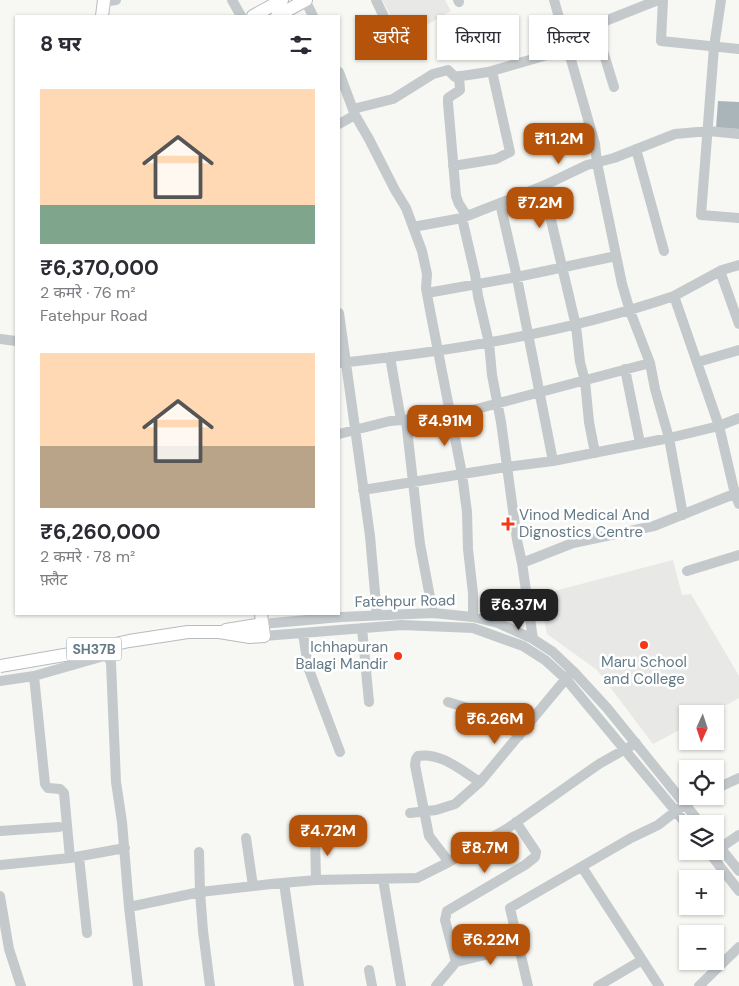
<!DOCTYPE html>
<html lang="hi">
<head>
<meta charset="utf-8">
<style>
	:root { --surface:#fff; --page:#f7f7f7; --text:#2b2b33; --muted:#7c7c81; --accent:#b45309 }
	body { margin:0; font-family:"DM Sans","Noto Sans Devanagari",sans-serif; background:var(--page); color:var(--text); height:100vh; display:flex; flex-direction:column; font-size:19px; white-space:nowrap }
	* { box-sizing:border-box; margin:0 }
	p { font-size:16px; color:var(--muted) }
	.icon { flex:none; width:28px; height:28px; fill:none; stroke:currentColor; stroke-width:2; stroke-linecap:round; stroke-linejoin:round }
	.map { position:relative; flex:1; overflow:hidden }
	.panel { position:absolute; left:15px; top:15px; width:325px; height:600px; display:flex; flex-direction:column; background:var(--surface); border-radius:0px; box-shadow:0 1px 4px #0004 }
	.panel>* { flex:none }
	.top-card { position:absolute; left:355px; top:15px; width:309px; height:45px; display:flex; gap:10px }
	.needle { width:32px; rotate:183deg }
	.controls { position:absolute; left:679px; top:705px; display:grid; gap:10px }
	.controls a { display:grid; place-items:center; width:45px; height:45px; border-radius:0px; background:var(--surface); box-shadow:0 1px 4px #0004; font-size:25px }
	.price { position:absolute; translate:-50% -42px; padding:0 11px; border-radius:10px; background:var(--accent); color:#fff; font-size:16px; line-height:32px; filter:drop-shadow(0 1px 2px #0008) }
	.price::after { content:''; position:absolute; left:50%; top:30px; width:15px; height:11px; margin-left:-8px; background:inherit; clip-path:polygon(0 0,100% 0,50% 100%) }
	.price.on { background:#222; color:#fff }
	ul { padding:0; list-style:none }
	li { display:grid; align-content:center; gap:10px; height:265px; padding:0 25px }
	li span { display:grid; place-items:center; height:155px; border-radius:0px; color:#555 }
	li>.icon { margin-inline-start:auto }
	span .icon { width:90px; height:90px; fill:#fffc; stroke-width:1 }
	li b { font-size:21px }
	h2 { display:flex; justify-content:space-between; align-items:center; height:60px; padding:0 25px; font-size:21px }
	.pill { padding:0 18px; border-radius:0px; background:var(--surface); box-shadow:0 1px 4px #0004; font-size:18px; line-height:45px }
	.pill.on { background:var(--accent); color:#fff }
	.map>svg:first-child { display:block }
</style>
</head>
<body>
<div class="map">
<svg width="739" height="986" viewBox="0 0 739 986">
	<rect width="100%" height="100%" fill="#f7f7f3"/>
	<path fill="#e8e8e6" d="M382,0h63l6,11 -47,27z
		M673,560l9,35 9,-1 48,82v22l-29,16h-22l-1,12 -34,18 -56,-74 -50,-36 -8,-39z"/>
	<path fill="#aab5b9" d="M718,101l21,1v27l-23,-1z"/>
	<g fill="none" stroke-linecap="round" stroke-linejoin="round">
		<g stroke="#b7bcbf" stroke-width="14">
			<path id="major" d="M102,16l2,-16
				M253,16l29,-16
				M277,16l29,-16
				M226,630l36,-6
				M188,632h31l31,5 14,-1 -3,-22"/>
		</g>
		<path stroke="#c4c9cc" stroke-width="10" d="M232,0l9,16
			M305,0l8,16
			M376,0l19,40
			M458,0l1,2
			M554,0l41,144 2,19 25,121 8,27 20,52 5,26 14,49 14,77
			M663,0l-2,41 78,8
			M721,0l-7,47 -13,168 38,3
			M103,2l13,-2
			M595,25l19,62
			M565,34l30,-9 63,-25
			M339,72l16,43 -16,9
			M459,76l1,14 -12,8v5l8,93 3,8 8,12
			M353,109l40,-10 40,-25 15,-4 7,7 33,-5 80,-23
			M355,115l14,24 26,51 11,18 16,43 5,23 -1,14 3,17 33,169 5,38 1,37 5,44v24
			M636,149l28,102
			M453,166l43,-7 14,-7 -18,-81
			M543,186l33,140 4,36 5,19 4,41 6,31
			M500,203l16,70 37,188
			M462,218l13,56 3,22 11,47 3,32 9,47 16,118 5,23 11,76
			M413,227l49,-9 81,-32 44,-21 27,-7 61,-24 34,-3 30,3
			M739,265l-17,5 -48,26 45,130 16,68 4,10
			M720,271l19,53
			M427,293l90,-16 99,-21
			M339,313l31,223 7,79
			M0,339l16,2
			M390,357l11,63
			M698,362l41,-12
			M339,363c114,-12 226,-30 335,-67
			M625,369l15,74
			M406,420l14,124 13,69
			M339,434l51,-13 60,-5 200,-53
			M363,490l143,-23 47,-6 116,-23 50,-12 20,-8
			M522,563l51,-20 81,-17 85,-34
			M687,571l52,-16
			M262,624l79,-7 92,-4 40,4 25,6 35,16 20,13 20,19 34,37 94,116
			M362,628l7,74
			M303,633l5,34 32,85
			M264,636l138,-11 71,3 50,18 22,14 21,19 122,147
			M34,676l11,108 3,4 12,1 4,4 6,65
			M0,681l34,-5 70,-20 5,2 2,5 5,119 6,40 7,85 9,79
			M448,702l39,12 17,8 15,14
			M715,789l24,-11
			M410,813l26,-3 19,-6 25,-22 89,-107
			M0,831l59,-4
			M315,835l1,45
			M246,838l7,48
			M715,841l24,30
			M720,848l19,-13
			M708,851l31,40
			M79,857l8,76
			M449,862l-20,-26 -14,-71 1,-6 2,-3c23,-4 44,15 62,26
			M0,865l70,-7 55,-10
			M582,867l77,119
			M383,879l18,107
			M284,883l15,103
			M0,896l9,53 12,37
			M129,907l71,-15 -1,-40
			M456,962l29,-7 33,-12
			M369,970l3,16
			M210,986l-7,-55 -3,-39 71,-8 45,-4 101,-2 32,-16 59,-34 91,-64 37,-21
			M436,986l20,-24 -11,-42 2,-9 78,-46 10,-8 1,-5 -20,-30
			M528,986l-18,-78 121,-70 27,-13 27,-21 15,-8
			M598,986l44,-26
			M699,986l40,-39"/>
		<use href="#major" stroke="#fff" stroke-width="12"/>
		<g stroke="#b7bcbf" stroke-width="14" stroke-linecap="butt">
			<path id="major-bridge" d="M0,666l76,-13 53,-12 59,-9"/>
		</g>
		<use href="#major-bridge" stroke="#fff" stroke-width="12"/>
	</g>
	<g fill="#f53915" stroke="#fff" stroke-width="2">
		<path d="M505.5 516.5h5v5h5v5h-5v5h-5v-5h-5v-5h5z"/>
		<circle cx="644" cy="645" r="5"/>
		<circle cx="398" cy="656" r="5"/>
	</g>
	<g text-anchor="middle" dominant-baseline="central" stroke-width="5" stroke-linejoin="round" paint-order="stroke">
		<rect fill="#fff" stroke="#92a2ab" stroke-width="1" x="66.5" y="637.5" width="55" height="23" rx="4"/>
		<g font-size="14" font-weight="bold" fill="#637a87">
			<text x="94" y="649">SH37B</text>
		</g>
		<g font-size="15" fill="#637a87" stroke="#fff" text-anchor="start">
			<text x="519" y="515">Vinod Medical And<tspan x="519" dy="17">Dignostics Centre</tspan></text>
			<text x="388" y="647" text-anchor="end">Ichhapuran<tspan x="388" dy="17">Balagi Mandir</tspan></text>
			<text x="644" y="662" text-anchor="middle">Maru School<tspan x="644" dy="17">and College</tspan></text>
		</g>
		<g font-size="15" fill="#637a87" stroke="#fff">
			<text transform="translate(405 601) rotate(-1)">Fatehpur Road</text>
		</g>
	</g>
</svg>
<div class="controls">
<a><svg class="needle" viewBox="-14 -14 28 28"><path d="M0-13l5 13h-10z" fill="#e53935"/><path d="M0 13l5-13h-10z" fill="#7c7c81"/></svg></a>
<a><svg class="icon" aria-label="locate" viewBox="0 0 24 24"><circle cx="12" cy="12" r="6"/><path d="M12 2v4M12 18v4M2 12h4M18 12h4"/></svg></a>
<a><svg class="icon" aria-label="layers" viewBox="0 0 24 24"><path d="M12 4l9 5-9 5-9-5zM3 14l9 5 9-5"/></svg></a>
<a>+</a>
<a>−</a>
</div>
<b class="price" style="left:559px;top:165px">₹11.2M</b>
<b class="price" style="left:540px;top:229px">₹7.2M</b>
<b class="price" style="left:445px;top:447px">₹4.91M</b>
<b class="price on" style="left:519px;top:631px">₹6.37M</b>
<b class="price" style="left:495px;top:745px">₹6.26M</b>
<b class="price" style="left:328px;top:857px">₹4.72M</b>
<b class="price" style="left:485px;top:874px">₹8.7M</b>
<b class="price" style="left:491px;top:966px">₹6.22M</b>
<div class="top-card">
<a class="pill on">खरीदें</a>
<a class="pill">किराया</a>
<a class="pill">फ़िल्टर</a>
</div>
<section class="panel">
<h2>8 घर<svg class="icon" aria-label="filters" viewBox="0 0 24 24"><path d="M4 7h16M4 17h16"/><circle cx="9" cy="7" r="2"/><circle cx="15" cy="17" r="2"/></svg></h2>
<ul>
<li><span style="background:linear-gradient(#ffd9b3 75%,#7fa58c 0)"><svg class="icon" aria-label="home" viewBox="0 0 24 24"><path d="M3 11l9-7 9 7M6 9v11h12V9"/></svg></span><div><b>₹6,370,000</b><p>2 कमरे · 76 m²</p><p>Fatehpur Road</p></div></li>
<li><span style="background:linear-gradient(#ffd9b3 60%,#b9a48a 0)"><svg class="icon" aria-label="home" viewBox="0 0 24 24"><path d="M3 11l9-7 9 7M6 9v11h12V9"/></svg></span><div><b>₹6,260,000</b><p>2 कमरे · 78 m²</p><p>फ़्लैट</p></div></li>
</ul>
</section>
</div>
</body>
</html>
